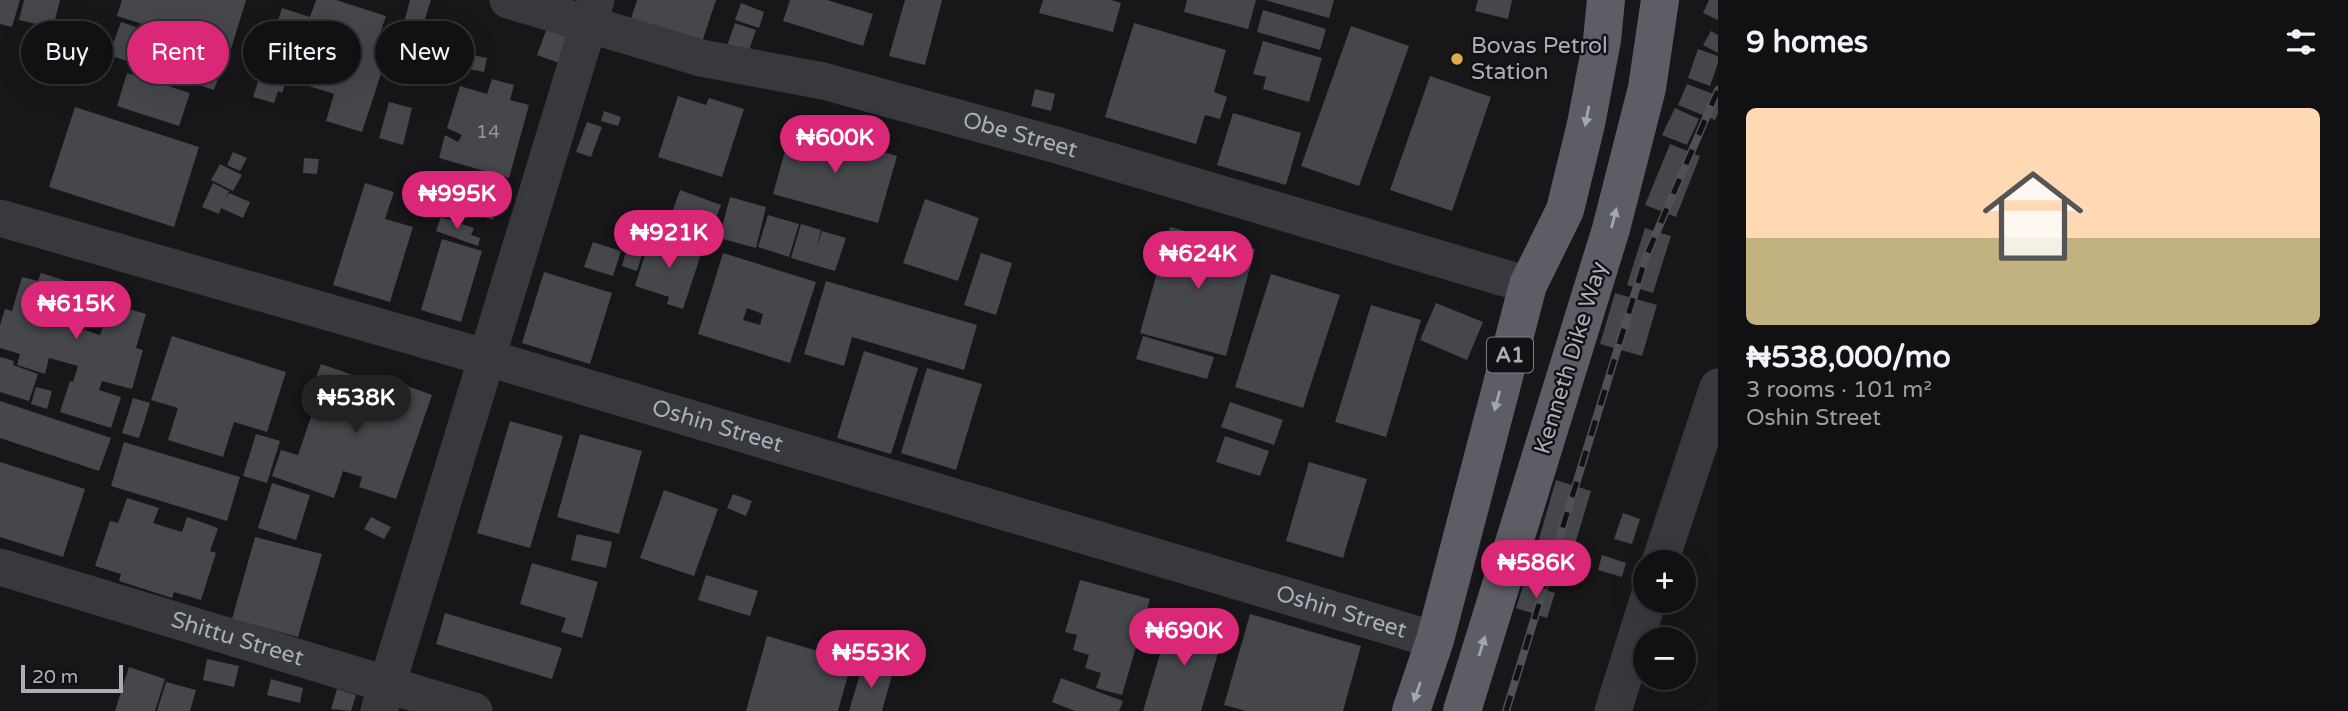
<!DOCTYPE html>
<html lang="en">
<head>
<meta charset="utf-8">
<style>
	:root { --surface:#111113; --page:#1e1f21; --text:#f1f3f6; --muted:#9c9da0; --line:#303133; --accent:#db2777 }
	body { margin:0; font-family:"Varela Round",sans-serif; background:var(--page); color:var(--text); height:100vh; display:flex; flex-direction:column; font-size:26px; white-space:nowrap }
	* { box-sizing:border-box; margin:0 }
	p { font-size:23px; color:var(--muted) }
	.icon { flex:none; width:38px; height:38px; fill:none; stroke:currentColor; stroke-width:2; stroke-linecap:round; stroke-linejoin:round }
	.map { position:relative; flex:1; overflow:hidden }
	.details { display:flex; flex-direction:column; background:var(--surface); width:630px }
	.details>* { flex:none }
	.hud { position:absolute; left:21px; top:21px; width:665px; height:63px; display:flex; gap:14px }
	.buttons { position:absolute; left:1633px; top:550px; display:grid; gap:14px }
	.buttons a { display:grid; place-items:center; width:63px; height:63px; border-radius:50%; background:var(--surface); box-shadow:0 7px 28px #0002,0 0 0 2px var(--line); font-size:35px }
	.scale { position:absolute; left:21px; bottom:18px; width:102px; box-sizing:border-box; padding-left:7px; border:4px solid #aaaeb7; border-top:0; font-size:19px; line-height:24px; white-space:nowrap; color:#aaaeb7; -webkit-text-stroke:5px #121214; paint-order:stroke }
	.price { position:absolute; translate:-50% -60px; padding:0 16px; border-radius:24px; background:var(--accent); color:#fff; font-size:23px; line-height:46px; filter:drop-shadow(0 2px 4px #0008) }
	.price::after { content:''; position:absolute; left:50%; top:42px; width:21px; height:16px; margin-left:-10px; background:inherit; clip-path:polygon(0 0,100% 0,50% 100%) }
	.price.current { background:#222; color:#fff }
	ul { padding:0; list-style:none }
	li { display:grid; align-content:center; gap:14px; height:371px; padding:0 28px }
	li span { display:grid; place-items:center; height:217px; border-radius:10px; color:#555 }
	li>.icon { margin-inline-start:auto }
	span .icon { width:126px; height:126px; fill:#fffc; stroke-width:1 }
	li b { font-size:30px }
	h2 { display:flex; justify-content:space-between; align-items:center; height:84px; padding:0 28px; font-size:30px }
	.chip { padding:0 24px; border-radius:32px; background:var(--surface); box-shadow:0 7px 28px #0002,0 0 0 2px var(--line); font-size:24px; line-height:63px }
	.chip.current { background:var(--accent); color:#fff }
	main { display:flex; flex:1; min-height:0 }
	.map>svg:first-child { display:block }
</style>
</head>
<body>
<main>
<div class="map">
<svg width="1718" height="711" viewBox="0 0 1718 711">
	<rect width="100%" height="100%" fill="#171719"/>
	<path fill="#46474b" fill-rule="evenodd" d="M0,0h20l-8,27 -12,-3z
		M24,0h36l-7,28 -34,-8z
		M122,0h124l-16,52 -113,-36z
		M316,0h20l50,16 -8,23 13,4 -29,89 -36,-11 8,-27 -47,-15 -5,14 -4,-2 -4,12 -21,-6 29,-89 28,9z
		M410,0h21l-8,25 -18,-6z
		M637,0h79l-16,48 -71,-23z
		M790,0h37l46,14 -10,32 -80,-25z
		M905,0h37l-17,65 -36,-9z
		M1043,0h68l10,3 -8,29 -74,-19z
		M1187,0h69l-8,29 -64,-17z
		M1265,0h69l-5,18z
		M1478,0h34l-4,19 -33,-8z
		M1709,0h9v20l-15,-7z
		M741,3l23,9 -5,16 -24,-8z
		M1263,10l63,19 -6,21 -63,-18z
		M121,22l104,35 -11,33 -105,-35z
		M735,23l21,7 -8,23 -21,-7z
		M1134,23l92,27 -12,42 13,5 -7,22 -15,-4 -9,29 -91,-27z
		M1351,26l58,20 -50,140 -58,-20z
		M547,28l22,9 -10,26 -22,-8z
		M1711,31l7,4v18l-15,-8z
		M1263,41l59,17 -13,44 -46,-13 3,-12 -13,-3z
		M1698,49l20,7v7l-8,23 -22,-8z
		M462,53l25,5 -3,14 -25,-5z
		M127,73l63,20 -11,33 -62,-20z
		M1430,76l61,21 -39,114 -62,-21z
		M492,79l22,6 -4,15 19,5 -20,73 -70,-20 6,-23 13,7 4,-7 -15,-7 13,-42 27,8z
		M1687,84l31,12v17l-3,7 -37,-15z
		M1035,89l20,5 -4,17 -20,-5z
		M678,96l28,9 3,-7 35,11 -22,68 -64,-20z
		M389,102l23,6 -9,37 -24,-7z
		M75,107l124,40 -25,80 -125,-40z
		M1675,108l24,11 -12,26 -25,-10z
		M604,111l17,6 -3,9 -17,-5z
		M1233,113l68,20 -15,52 -69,-20z
		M587,122l15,5 -11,30 -15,-5z
		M792,126l105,30 -19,67 -105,-29z
		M1670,144l30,12 -24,61 -31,-12z
		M233,152l14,6 -7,13 -13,-6z
		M304,158l15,1 -2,15 -14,-1z
		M220,164l22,11 -9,16 -22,-11z
		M447,175l55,20 -9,25 -55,-20z
		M213,183l16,8 -4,9 4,-7 21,9 -7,16 -22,-10 -2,6 -17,-7z
		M365,183l29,9 -9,27 28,8 -23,75 -57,-17z
		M680,190l41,15 -14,36 -40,-14z
		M730,197l36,10 -10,41 -37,-10z
		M925,199l54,19 -21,63 -55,-18z
		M768,215l31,9 -10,33 -31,-10z
		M441,217l33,11 -3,7 9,3 -2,8 -42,-15z
		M801,224l20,6 -4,17 5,-16 24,7 -11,33 -44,-13z
		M1170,227l85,22 -29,107 -86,-23z
		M1645,228l26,8 -18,57 -26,-8z
		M632,230l16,5 -11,36 -15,-5z
		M651,235l51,16 -19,58 -16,-5 2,-7 -34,-11z
		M442,239l40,12 -21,71 -40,-12z
		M593,242l28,9 -8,25 -29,-9z
		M723,253l93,29 -26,81 -92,-29zM747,308l16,6 -3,11 -17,-5z
		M981,253l31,10 -16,52 -32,-10z
		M544,272l68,21 -22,71 -68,-21z
		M41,273l90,28 -2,8 17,5 -10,34 7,2 -11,39 -30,-8 -3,9 22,7 -10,31 -51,-16 10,-31 3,1 5,-16 -29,-8 -4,16 -28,-9 3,-11 -20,-6v-23l5,-16 7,2 10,-34 16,4zM59,312l44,14 -3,9 -43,-14z
		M1271,274l69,21 -37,113 -68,-21z
		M826,281l151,44 -13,45 -112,-33 -8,29 -40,-12z
		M1615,293l42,12 -15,51 -42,-12z
		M1436,303l47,19 -16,38 -47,-20z
		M1371,305l50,15 -35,117 -51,-15z
		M172,336l114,36 -19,60 -33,-10 -11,35 -55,-17 10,-32 -27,-8z
		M1143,336l71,21 -7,22 -71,-20z
		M864,351l54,17 -27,86 -54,-16z
		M0,357l14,4 -1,4 25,9 -9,27 -29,-9z
		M321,364l78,27 3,-7 30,11 -36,104 -37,-12 3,-10 -19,-6 -9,27 -62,-22 9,-26 17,5 14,-41 -8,-3z
		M927,368l55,16 -26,86 -55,-17z
		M36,387l16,4 -5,18 -16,-5z
		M133,398l17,5 -11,35 -17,-5z
		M0,401l111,37 -12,33 -99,-33z
		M1230,402l53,18 -9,25 -53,-18z
		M510,421l53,15 -33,112 -53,-15z
		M256,434l24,7 -13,42 -24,-7z
		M580,434l62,17 -23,83 -62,-17z
		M1225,436l44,15 -9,25 -44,-14z
		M124,442l116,35 -13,44 -116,-35z
		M0,462l85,27 -22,68 -63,-20z
		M1309,462l58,17 -24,79 -57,-17z
		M1556,480l35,11 -28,93 -34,-11z
		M272,483l38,12 -14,45 -38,-12z
		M664,490l54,19 -24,67 -54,-18z
		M733,494l19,7 -6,15 -19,-8z
		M127,498l32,10 -6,15 29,9 5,-15 31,11 -8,23 6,2 -15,47 -27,-8 -2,6 -53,-17 2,-7 -26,-8 15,-45 8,2z
		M1623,513l17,6 -8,25 -18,-5z
		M371,517l20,10 -7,12 -20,-10z
		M577,534l35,8 -6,26 -35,-8z
		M255,537l67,17 -24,83 -66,-18z
		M1602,555l24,8 -4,14 -24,-7z
		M532,563l66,19 -16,56 -21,-6 5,-14 -46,-14z
		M706,575l52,16 -8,25 -52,-16z
		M1080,580l70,19 -28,96 -26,-7 5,-15 -16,-5 4,-13 -16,-5 4,-15 -12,-3z
		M1524,583l31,10 -8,25 -31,-10z
		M445,613l117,35 -10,31 -116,-35z
		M1250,614l111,32 -18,65h-97l-22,-6z
		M1171,617l53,16 -23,78h-58z
		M767,636l85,25 -14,50h-92z
		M207,659l32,7 -5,21 -31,-7z
		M863,664l30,8 -11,39h-33z
		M129,667l36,12 -10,32h-40z
		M1061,678l62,23 -4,10h-44l-23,-9z
		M271,679l32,9 -3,15 -33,-8z
		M166,682l30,8 -6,21h-33z
		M337,689l19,6 -5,16 -20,-2z"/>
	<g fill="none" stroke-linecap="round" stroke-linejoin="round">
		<g stroke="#38393d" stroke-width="37">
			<path id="s1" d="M508,0l193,58 122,23 230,63 475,141"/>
			<path id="s2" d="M0,218l488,140 947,282"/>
			<path d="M1660,562l58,-175"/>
			<path id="s3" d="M0,567l474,144"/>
			<path d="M379,711l217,-711"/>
			<path d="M1613,711l35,-111"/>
		</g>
		<path stroke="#5d5e65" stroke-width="38" d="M1411,711l24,-71 93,-355 37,-75 21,-86 16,-84 4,-40
			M1462,711l149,-482 36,-141 13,-88"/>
		<g stroke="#4f5156" stroke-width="8">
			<path id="rail" d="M1506,711l140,-454 72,-167"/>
		</g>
		<use href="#rail" stroke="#121214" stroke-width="5" stroke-dasharray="16" stroke-linecap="butt"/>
	</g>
	<defs><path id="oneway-solid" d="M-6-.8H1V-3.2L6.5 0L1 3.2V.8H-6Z" transform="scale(1.75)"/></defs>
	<g fill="#a2a6af">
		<use href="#oneway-solid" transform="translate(1587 116) rotate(101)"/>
		<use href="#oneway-solid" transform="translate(1614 218) rotate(-76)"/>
		<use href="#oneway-solid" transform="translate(1497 401) rotate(105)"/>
		<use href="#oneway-solid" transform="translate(1482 646) rotate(-73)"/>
		<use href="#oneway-solid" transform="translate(1417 692) rotate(109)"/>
	</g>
	<circle fill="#dfaa49" stroke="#121214" stroke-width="2.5" cx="1457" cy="59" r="7"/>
	<g text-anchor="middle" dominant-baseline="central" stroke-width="5" stroke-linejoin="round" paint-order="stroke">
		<g font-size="19" fill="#91949c">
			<text x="488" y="132">14</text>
		</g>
		<rect fill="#121214" stroke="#7c7f86" stroke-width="2" x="1487" y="337.5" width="46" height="35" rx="5"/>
		<g font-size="21" font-weight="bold" fill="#aaaeb7">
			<text x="1510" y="355">A1</text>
		</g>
		<g font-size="23" fill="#aaaeb7" stroke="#121214" text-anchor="start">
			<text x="1471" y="46">Bovas Petrol<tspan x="1471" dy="26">Station</tspan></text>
		</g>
		<g font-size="23" fill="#aaaeb7" stroke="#121214">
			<text stroke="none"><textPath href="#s1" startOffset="530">Obe Street</textPath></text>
			<text transform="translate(1571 358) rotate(-73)">Kenneth Dike Way</text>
			<text stroke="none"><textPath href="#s2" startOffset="747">Oshin Street</textPath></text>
			<text stroke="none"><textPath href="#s2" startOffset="1398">Oshin Street</textPath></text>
			<text stroke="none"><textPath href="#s3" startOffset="248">Shittu Street</textPath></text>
		</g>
	</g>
</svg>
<div class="buttons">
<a>+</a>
<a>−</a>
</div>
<div class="scale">20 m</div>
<b class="price" style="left:835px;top:175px">₦600K</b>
<b class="price" style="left:457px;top:231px">₦995K</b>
<b class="price" style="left:669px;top:270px">₦921K</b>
<b class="price" style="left:1198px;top:291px">₦624K</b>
<b class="price" style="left:76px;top:341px">₦615K</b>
<b class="price current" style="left:356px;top:435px">₦538K</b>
<b class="price" style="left:1536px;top:600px">₦586K</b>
<b class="price" style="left:1184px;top:668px">₦690K</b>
<b class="price" style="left:871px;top:690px">₦553K</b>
<div class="hud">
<a class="chip">Buy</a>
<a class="chip current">Rent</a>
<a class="chip">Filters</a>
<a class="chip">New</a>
</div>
</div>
<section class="details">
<h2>9 homes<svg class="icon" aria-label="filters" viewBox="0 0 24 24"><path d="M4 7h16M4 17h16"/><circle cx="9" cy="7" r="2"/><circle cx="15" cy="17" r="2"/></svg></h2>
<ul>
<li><span style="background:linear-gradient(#ffd9b3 60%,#c2b280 0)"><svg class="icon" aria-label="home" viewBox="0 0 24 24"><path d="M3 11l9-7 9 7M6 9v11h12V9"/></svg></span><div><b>₦538,000/mo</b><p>3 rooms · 101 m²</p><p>Oshin Street</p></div></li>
</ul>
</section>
</main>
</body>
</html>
